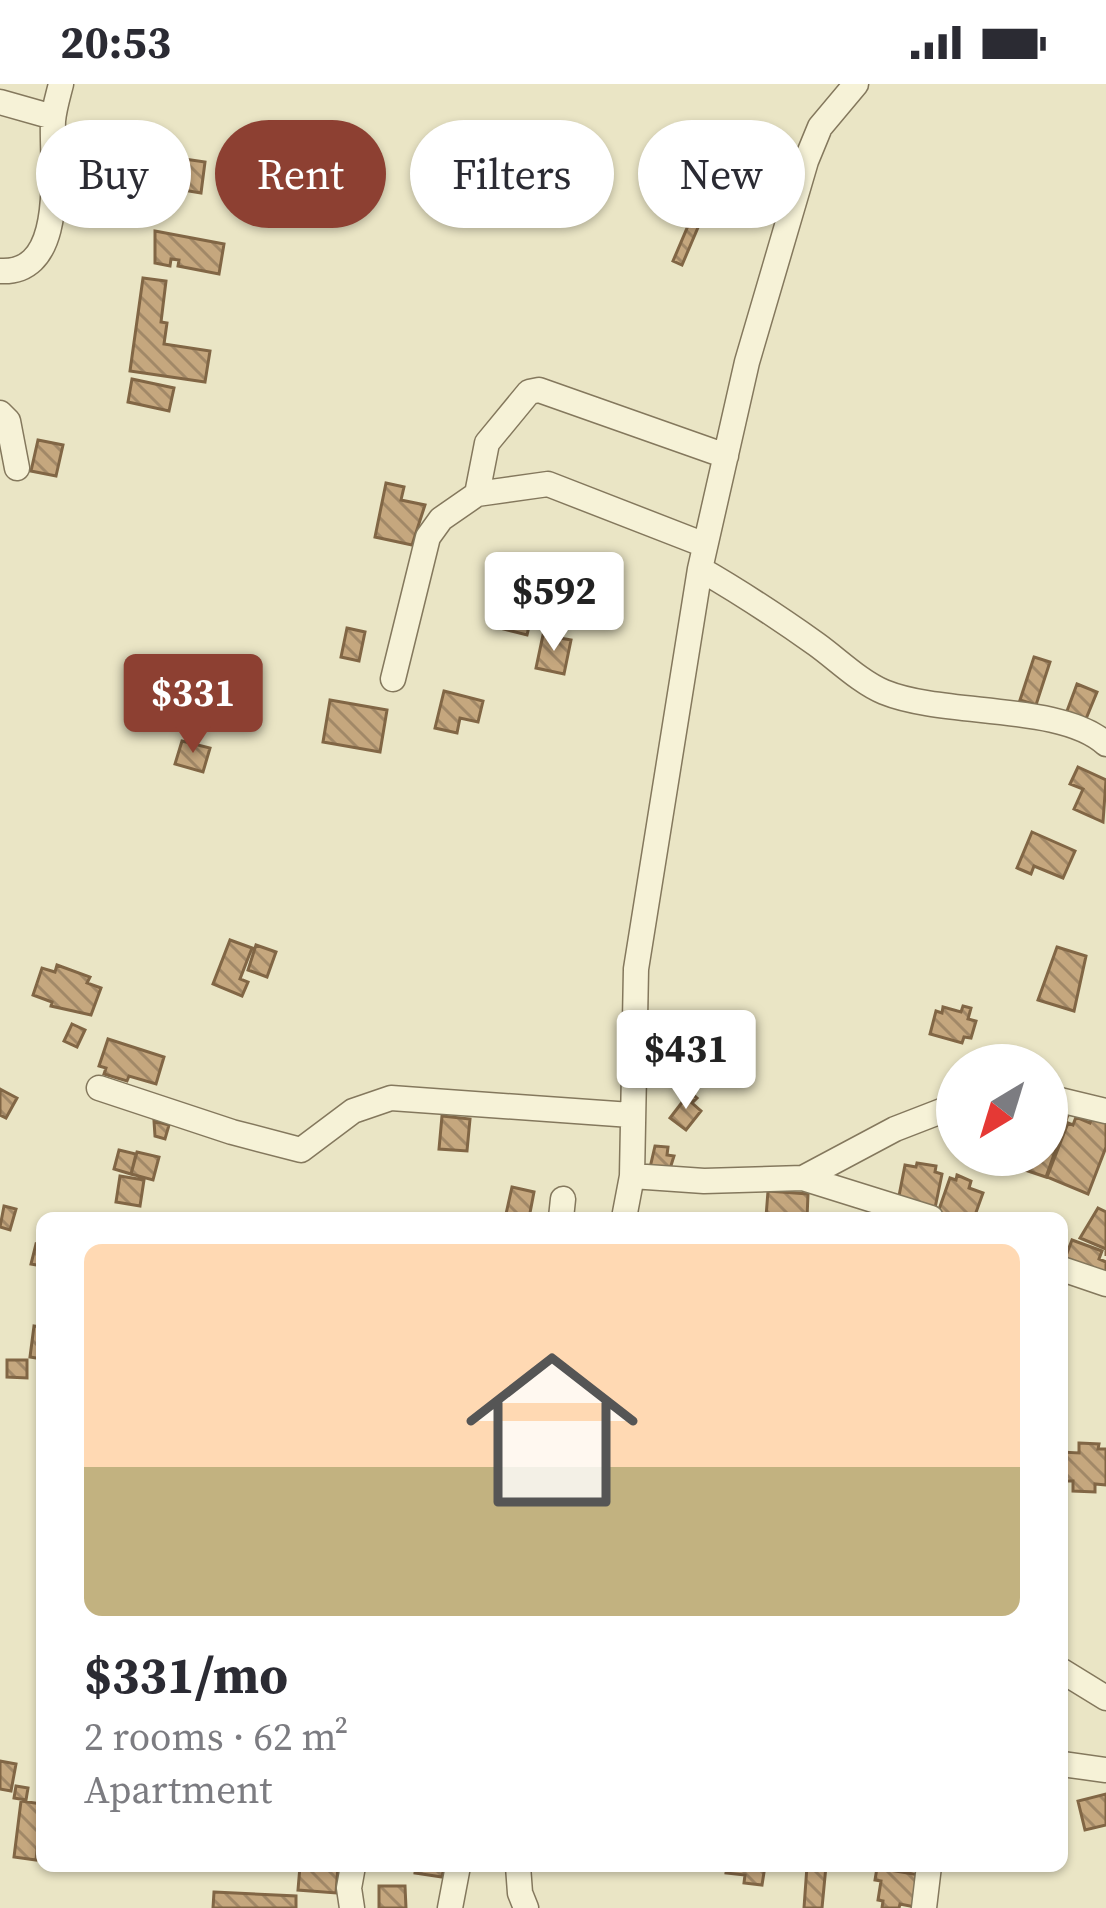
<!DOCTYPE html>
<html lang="en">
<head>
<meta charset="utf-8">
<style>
	:root { --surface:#fff; --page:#f2f2f3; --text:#2b2b33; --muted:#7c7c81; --accent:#8d4032 }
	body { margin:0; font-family:"Source Serif 4",serif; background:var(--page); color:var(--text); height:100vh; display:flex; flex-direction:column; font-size:45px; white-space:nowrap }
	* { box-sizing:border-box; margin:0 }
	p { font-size:39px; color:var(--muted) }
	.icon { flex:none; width:66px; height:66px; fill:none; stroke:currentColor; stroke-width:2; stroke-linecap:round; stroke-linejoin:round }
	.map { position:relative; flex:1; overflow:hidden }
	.side { position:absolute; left:36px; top:1128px; width:1032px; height:660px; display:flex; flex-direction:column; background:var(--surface); border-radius:18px; box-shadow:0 3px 9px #0004 }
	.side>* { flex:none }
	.hud { position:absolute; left:36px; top:36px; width:1035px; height:108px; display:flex; gap:24px }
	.needle { width:78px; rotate:218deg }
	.buttons { position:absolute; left:936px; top:960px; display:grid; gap:24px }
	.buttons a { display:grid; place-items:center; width:132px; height:132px; border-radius:50%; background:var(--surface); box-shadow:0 3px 9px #0004; font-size:60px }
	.price { position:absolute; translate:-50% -102px; padding:0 27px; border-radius:12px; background:#fff; color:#222; font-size:39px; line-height:78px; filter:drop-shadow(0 3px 6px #0008) }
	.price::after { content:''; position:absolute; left:50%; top:72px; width:36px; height:27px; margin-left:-18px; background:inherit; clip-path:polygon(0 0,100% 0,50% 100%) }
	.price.selected { background:var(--accent); color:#fff }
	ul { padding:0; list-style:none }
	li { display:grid; align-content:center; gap:24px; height:636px; padding:0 48px }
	li span { display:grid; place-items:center; height:372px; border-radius:18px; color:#555 }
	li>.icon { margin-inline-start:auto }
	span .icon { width:216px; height:216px; fill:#fffc; stroke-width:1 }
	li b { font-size:51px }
	.chip { padding:0 42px; border-radius:54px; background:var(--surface); box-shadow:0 3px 9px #0004; font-size:42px; line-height:108px }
	.chip.selected { background:var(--accent); color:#fff }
	.status { display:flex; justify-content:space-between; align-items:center; height:84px; padding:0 60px; background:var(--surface); direction:ltr }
	.status svg { height:33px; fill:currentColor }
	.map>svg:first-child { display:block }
</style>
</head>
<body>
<div class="status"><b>20:53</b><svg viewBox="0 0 49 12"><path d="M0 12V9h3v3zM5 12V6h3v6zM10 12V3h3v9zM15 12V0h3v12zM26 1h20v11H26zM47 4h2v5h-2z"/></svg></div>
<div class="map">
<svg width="1106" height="1824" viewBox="0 0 1106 1824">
	<defs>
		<pattern id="building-back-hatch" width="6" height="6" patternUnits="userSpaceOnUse" patternTransform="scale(3)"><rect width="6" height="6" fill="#c5a77e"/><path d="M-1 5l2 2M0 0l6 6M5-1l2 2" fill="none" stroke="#a18867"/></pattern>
	</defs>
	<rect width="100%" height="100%" fill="#eae5c5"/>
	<path fill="url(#building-back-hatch)" stroke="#816645" stroke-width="3" d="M94,69l60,5 -4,33 -10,-1 -1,6 -20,-2 1,-7 -29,-3z
		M164,72l41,6 -4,31 -42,-7z
		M77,114l18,2 -2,14 -18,-2z
		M696,123l9,4 -23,54 -9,-4z
		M155,147l69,13 -5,30 -41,-8 1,-6 -8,-1 -1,7 -15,-3z
		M143,194l23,3 -5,41 6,1 -3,21 46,7 -5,31 -75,-11z
		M132,295l42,9 -5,23 -41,-9z
		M38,356l25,5 -7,31 -25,-5z
		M386,399l18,4 -3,13 24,5 -13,40 -37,-8z
		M501,506l35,8 -9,37 -35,-9z
		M347,544l18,4 -6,29 -18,-4z
		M543,551l28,5 -7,34 -28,-6z
		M1034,573l16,5 -14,43 -16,-5z
		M1077,600l20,8 -14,34 -19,-7z
		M444,607l39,10 -5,21 -18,-4 -3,15 -22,-5z
		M330,616l57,10 -7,42 -57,-10z
		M182,657l28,7 -7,24 -28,-8z
		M1078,683l28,13 -3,42 -29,-13 9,-20 -13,-5z
		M1032,748l43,19 -12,27 -29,-12 -3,8 -14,-6z
		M230,856l22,8 -12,31 8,3 -6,14 -29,-12z
		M256,861l20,7 -9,25 -19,-7z
		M1057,863l29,9 -12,55 -36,-11z
		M57,881l33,12 -3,6 14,5 -10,27 -40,-9 1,-4 -19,-7 9,-27 13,4z
		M963,922l8,2 -3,11 8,2 -5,17 -7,-1 -2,6 -32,-9 6,-23 6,2 1,-6 18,5z
		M72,940l13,6 -8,17 -13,-6z
		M108,955l56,18 -8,27 -27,-8 -2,5 -23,-7 2,-6 -7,-2z
		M0,1005l17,9 -11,20 -6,-3z
		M690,1008l7,6 -5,5 9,8 -15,19 -16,-12z
		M1047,1023l21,8 -22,62 -27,-9 4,-13h24z
		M1094,1028l12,5v30l-18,47 -41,-17 21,-54 5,2 3,-8 14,6z
		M442,1032l28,3 -3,32 -28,-2z
		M154,1037l15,4 -4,14 -10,-3z
		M655,1062l13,1 -1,8 7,1 -6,19 -19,-3z
		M119,1066l17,4 -5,20 -17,-5z
		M137,1068l22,5 -6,23 -22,-6z
		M917,1079l19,3 -1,6 7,2 -7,34 -37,-7 7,-36 11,2z
		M957,1091l14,6 -2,7 14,5 -9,25h-38l14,-40 6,2z
		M120,1092l24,4 -4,26 -24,-4z
		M512,1103l22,5 -5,26 -23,-4z
		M768,1107l40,3 -1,24 -41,-1z
		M4,1122l12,3 -6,21 -10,-3z
		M1098,1124l8,4v44v-7l-26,-11z
		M1072,1156l30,11 -3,8 7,3v15l-42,-16z
		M36,1160l6,2v20l-11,-2z
		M34,1242l8,1v32l-12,-2z
		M7,1276h20v18l-20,-1z
		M1079,1359l20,1 -1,5h8v36l-11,-1v8l-22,-1v-10h-11v-29l17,1z
		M0,1677l16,3 -5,27 -11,-2z
		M16,1702l12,2 -2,12 -12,-2z
		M1106,1710v31l-21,5 -7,-29z
		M21,1717l21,3 -6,56 -22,-3z
		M300,1782h38l-2,27 -38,-3z
		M416,1782h28l-2,11 -27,-4z
		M727,1782h38l-3,19 -18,-2 1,-8 -19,-2z
		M807,1782h19l-4,42h-18z
		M877,1784l49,8 -6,32 -20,-4 -1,4h-17l1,-7 -5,-1 3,-19 -6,-1z
		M379,1802h26l1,22h-27z
		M214,1808l82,4v12h-83z"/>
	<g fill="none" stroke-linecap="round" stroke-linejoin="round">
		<g stroke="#84785d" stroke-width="27">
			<path id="minor" d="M0,18l53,15
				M0,187c69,4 51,-109 53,-150 1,-12 5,-25 8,-37
				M0,329l8,8 9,47
				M477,410l10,-51 42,-51 10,-2 187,66
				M700,485c40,23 78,48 116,75 21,15 44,38 68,48 61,25 177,11 222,52
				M393,595l35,-142 13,-18 36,-25 71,-10 157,61
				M99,1004l133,44 69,18 52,-39 38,-13 240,17
				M1047,1013l59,14
				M632,1092l72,5 99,-3 128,40
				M803,1094l92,-49 62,-24
				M561,1134l2,-19
				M624,1134l8,-42 4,-207 64,-400 47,-207 59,-201 14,-34 36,-43
				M1062,1185l44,15
				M1062,1587l44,27
				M1062,1680l44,6
				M518,1782l2,27 6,15
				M352,1824l-3,-20 4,-22
				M450,1824l8,-42
				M924,1824l5,-42"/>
		</g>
		<use href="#minor" stroke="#f6f2d7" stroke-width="24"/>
	</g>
</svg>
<div class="buttons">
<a><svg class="needle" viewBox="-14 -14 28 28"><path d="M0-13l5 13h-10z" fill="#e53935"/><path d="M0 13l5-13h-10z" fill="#7c7c81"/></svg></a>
</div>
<b class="price" style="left:554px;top:570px">$592</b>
<b class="price selected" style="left:193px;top:672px">$331</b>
<b class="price" style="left:686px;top:1028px">$431</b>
<div class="hud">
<a class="chip">Buy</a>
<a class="chip selected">Rent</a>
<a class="chip">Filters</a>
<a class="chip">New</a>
</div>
<section class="side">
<ul>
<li><span style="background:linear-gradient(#ffd9b3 60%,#c2b280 0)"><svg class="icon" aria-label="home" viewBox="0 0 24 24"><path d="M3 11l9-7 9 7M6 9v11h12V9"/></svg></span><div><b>$331/mo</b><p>2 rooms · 62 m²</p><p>Apartment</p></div></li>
</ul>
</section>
</div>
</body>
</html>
